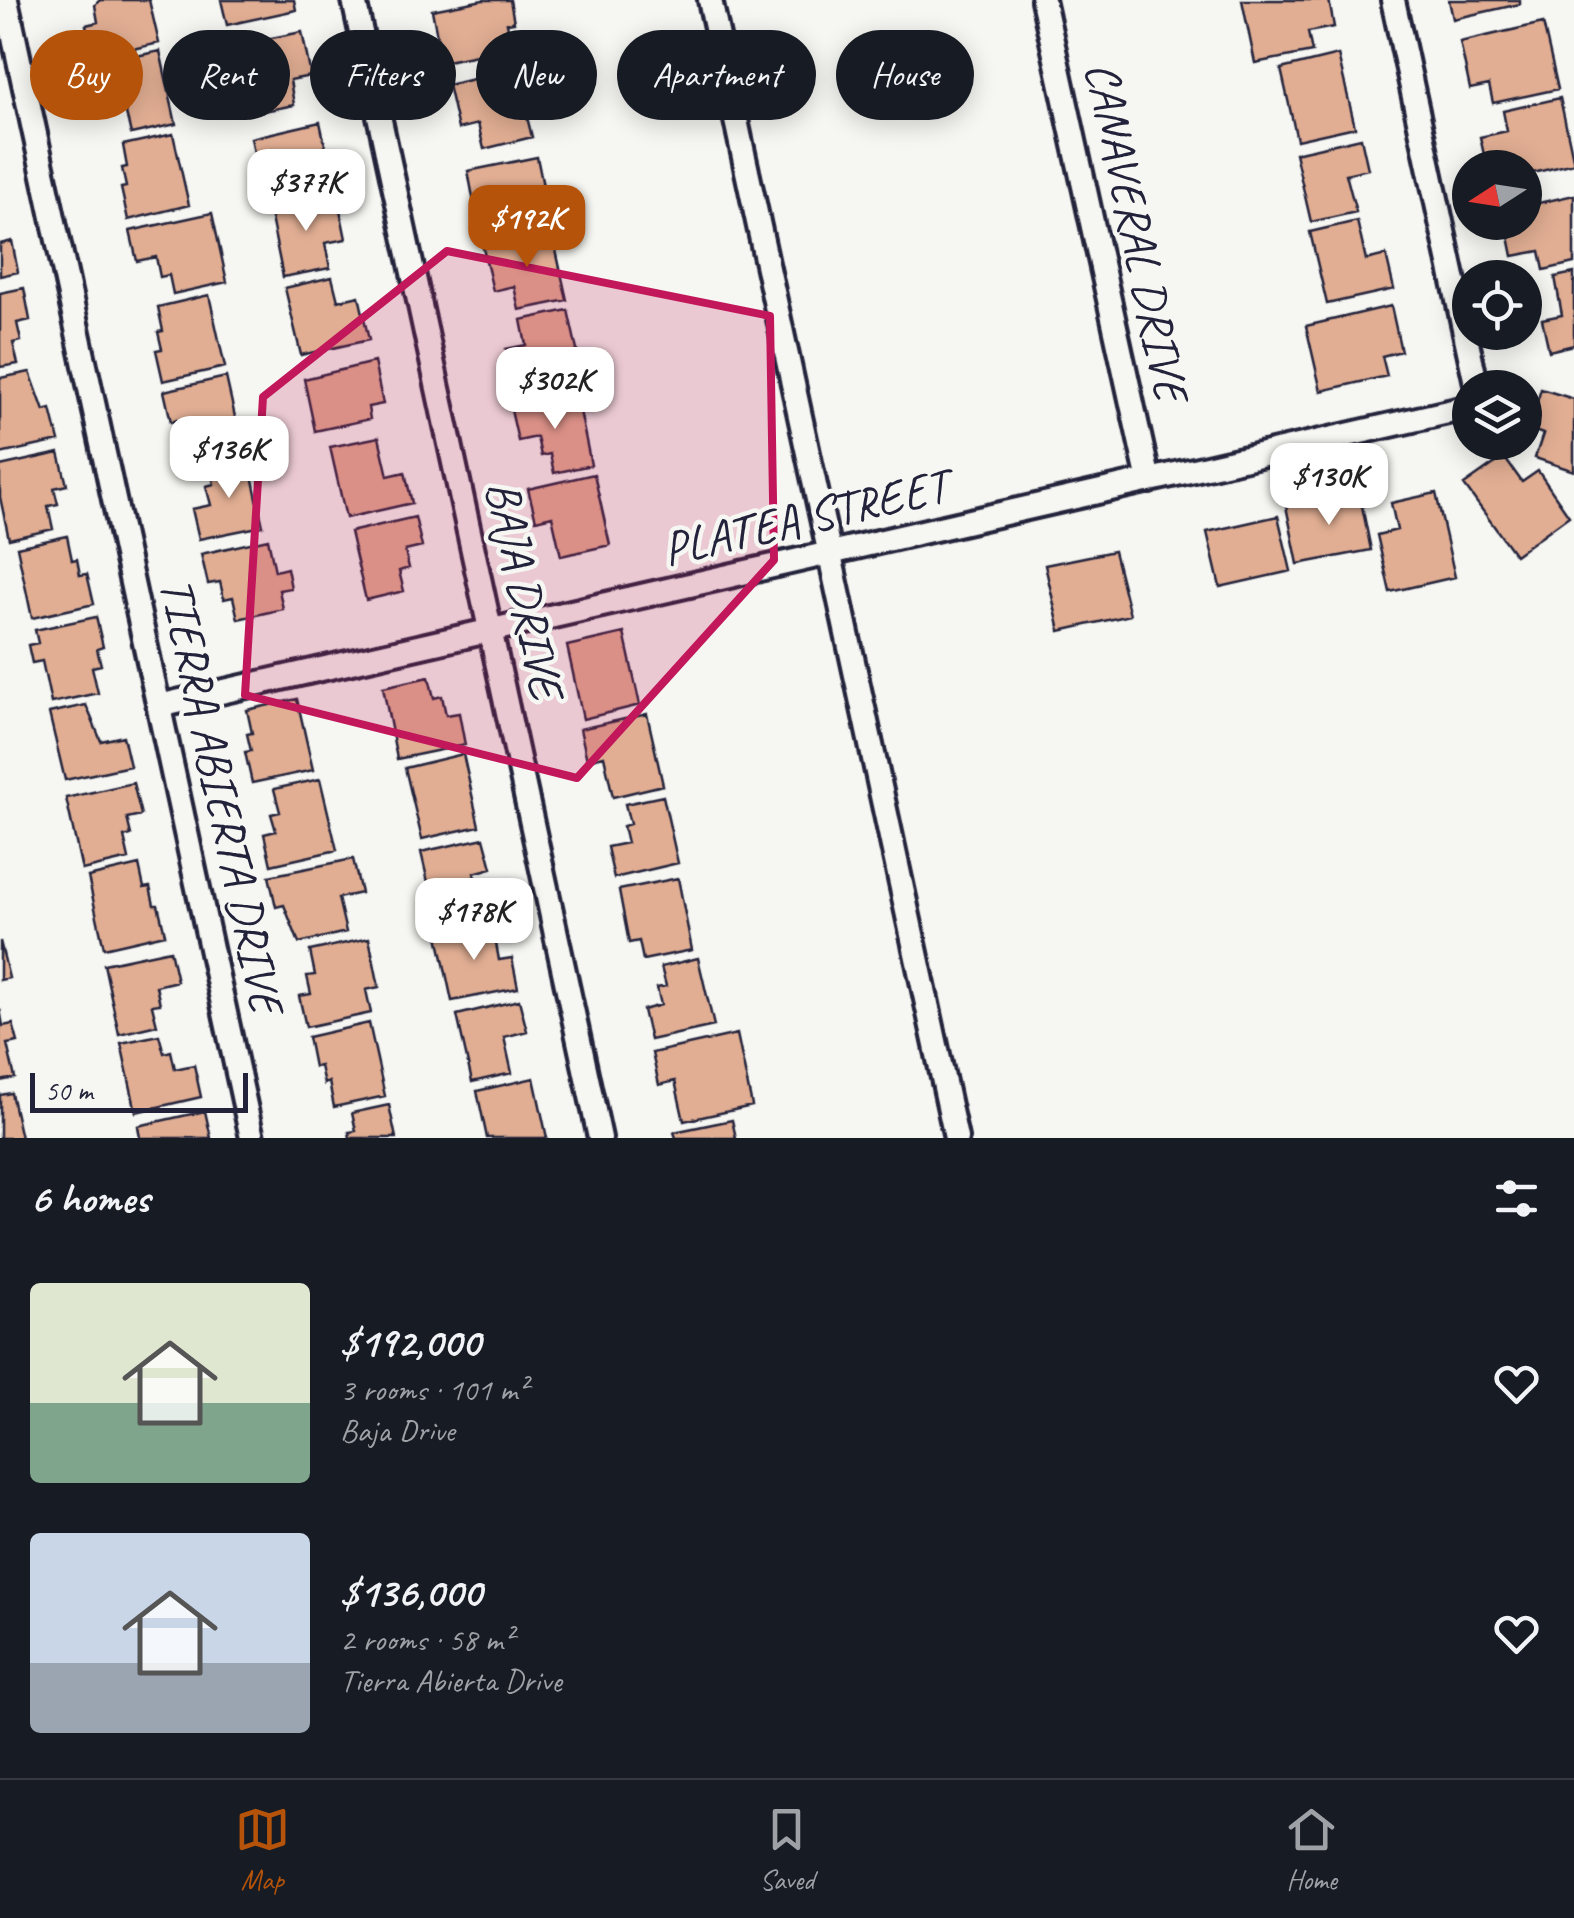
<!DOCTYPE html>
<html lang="en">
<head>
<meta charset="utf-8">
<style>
	:root { --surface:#171b24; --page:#20242c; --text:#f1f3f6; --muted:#9ea1a6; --line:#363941; --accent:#b45309 }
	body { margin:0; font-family:Caveat,sans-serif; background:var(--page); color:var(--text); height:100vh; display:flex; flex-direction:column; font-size:38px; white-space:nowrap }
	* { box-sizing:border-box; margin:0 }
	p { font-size:32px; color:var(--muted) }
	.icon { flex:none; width:55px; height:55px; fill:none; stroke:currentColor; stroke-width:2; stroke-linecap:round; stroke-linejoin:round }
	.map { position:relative; height:1138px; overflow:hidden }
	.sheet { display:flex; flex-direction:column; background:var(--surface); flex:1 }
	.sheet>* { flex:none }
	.banner { position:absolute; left:30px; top:30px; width:1000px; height:90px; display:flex; gap:20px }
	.needle { width:65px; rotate:258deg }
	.controls { position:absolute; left:1452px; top:150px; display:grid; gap:20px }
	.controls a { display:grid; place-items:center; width:90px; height:90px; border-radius:50%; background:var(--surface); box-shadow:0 5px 25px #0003; font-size:50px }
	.scale { position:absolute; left:30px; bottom:25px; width:218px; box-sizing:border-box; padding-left:10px; border:5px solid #22223b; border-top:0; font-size:28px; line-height:35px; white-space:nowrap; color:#22223b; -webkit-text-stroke:8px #f6f6f2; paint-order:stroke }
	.price { position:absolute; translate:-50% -85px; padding:0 22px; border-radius:20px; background:#fff; color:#222; font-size:32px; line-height:65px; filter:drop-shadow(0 2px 5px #0008) }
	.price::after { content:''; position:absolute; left:50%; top:60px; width:30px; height:22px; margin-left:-15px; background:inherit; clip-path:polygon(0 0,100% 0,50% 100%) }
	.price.active { background:var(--accent); color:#fff }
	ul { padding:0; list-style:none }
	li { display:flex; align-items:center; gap:30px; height:250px; padding:0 30px }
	li span { display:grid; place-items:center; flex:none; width:280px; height:200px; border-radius:10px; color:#555 }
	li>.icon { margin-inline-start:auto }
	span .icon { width:120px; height:120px; fill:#fffc; stroke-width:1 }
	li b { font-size:42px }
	h2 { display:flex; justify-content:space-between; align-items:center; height:120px; padding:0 30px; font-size:42px }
	.pill { padding:0 35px; border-radius:45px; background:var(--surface); box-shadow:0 5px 25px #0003; font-size:35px; line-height:90px }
	.pill.active { background:var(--accent); color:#fff }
	.tabs { display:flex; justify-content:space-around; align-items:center; height:140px; border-top:2px solid var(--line); background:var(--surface); font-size:28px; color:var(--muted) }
	.tabs a { display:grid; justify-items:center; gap:5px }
	.tabs .active { color:var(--accent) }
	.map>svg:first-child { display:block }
</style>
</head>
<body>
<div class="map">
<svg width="1574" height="1138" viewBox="0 0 1574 1138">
	<rect width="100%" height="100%" fill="#f6f6f2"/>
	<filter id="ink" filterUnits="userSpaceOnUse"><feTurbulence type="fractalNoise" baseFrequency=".01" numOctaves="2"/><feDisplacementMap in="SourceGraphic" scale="20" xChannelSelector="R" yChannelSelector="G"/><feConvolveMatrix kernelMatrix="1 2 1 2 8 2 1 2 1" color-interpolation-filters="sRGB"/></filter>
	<g filter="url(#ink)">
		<path fill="#e1ae93" stroke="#22223b" stroke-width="2.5" d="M100,0h49l10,43 -66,15 -7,-33 12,-3 -3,-17z
			M221,0h73l2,10 -69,15z
			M483,0h27l4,22 -7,1 5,25 -70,14 -10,-52z
			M1242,0h87l5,27 -26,5 4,20 -57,11z
			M1449,0h71v4l-67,15z
			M1543,23l15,66 -65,14 -4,-18 -19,4 -10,-47z
			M302,32l9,44 -21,4 4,25 -40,8 -3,-14 -20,4 -6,-33 10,-2 -4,-22z
			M160,51l16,73 -45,10 -6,-25 -7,1 -3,-18 -15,3 -6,-30z
			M1338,55l17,72 -58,13 -16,-71z
			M515,69l17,68 -48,12 -6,-25 -20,5 -10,-44z
			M1560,98l14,65 -49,12v-7h-38l-7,-31 27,-6 -4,-20z
			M320,122l11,50 -70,15 -10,-49z
			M173,134l16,71 -61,15 -7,-32 5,-1 -4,-19 5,-1 -4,-22z
			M1361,138l7,31 -22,5 10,38 -45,10 -16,-69z
			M537,157l11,53 -70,14 -10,-53z
			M337,195l9,44 -21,4 5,25 -47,9 -14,-69z
			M1574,195v68l-30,7 -4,-19 -27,5 -7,-34h19v-16z
			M212,213l15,69 -54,12 -4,-19 -9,2 -4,-20 -19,4 -7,-30z
			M1357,221l9,39 20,-5 8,34 -67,15 -17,-72z
			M552,232l15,68 -48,10 -5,-24 -21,5 -10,-43z
			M12,241l6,31 -18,4v-32z
			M1574,273v72l-25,6 -7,-32 20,-4 -7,-38z
			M332,277l6,24 21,-5 10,44 -68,15 -16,-67z
			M24,288l6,32 -13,3 4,18 -8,2 5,21 -18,3v-74z
			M209,295l16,72 -62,14 -7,-31 6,-1 -4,-17 5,-1 -5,-24z
			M1391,306l10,45 -19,5 5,20 -66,15 -15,-65z
			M568,310l15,67 -67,16 -10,-44 20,-4 -5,-25z
			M374,362l9,42 -15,3 2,12 -55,12 -11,-52z
			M30,372l14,39 7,-2 8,32 -59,13v-76z
			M226,377l16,71 -50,11 -5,-23 -6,1 -4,-17 -6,2 -7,-31z
			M1541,389l33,10v72l-39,-13 8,-24 -14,-5z
			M577,396l14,69 -37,8 -4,-19 -9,2 -4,-19 -19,4 -7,-31z
			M379,437l9,39 17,-4 7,31 -66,15 -16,-71z
			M59,453l8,32 -13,3 4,16 -10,2 5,23 -44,10 -9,-42v-31z
			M248,457l15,69 -64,13 -7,-30 19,-4 -5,-19 8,-2 -4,-18z
			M1504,457l18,25 16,-11 31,45 -54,39 -51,-70z
			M594,474l16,71 -49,11 -9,-40 -16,4 -8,-31z
			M1359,491l12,59 -73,14 -12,-58z
			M1436,493l19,84 -65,15 -13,-57 20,-5 -6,-27z
			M1278,516l13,55 -71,16 -13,-55z
			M415,517l7,30 -17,4 4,17 -10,3 5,20 -38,9 -16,-68z
			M67,536l5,24 5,-1 3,16 7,-1 7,30 -62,14 -15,-71z
			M268,539l7,32 12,-3 4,20 -12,2 4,19 -45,10 -5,-22 -9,2 -4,-17 -12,2 -7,-30z
			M1114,551l16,64 -70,16 -15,-66z
			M96,617l7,30 -6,2 4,16 -9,2 6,26 -47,10 -9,-42 -10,2 -4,-18 10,-2 -3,-13z
			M624,633l16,72 -57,14 -16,-73z
			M429,677l5,21 8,-2 4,19 13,-2 6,32 -68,14 -14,-72z
			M297,699l16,71 -61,13 -7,-31 6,-1 -4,-17 5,-1 -5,-23z
			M86,705l15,36 22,-5 7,30 -65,14 -16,-67z
			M647,714l16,71 -50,12 -9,-41 -17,4 -7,-31z
			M463,754l16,72 -57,13 -17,-71z
			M320,779l17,71 -66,15 -7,-31 12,-3 -5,-17 9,-2 -6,-23z
			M133,783l8,32 -14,3 4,17 -7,2 5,22 -47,11 -16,-72z
			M663,796l15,67 -64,15 -7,-31 20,-4 -4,-17 7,-2 -5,-20z
			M484,838l8,30 -18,5 4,18 -8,1 4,20 -37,9 -16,-69z
			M353,859l8,34 -23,5 8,34 -47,11 -15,-38 -8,2 -7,-31z
			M139,865l5,23 6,-1 4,18h4l7,29 -61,14 -16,-71z
			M678,878l14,72 -49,10 -4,-19 -10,2 -10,-53z
			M484,922l4,18 7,-2 4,22 13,-2 6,30 -66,13 -15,-70z
			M369,938l10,49 -13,3 5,23 -65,14 -7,-31 12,-2 -4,-18 8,-1 -5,-24z
			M0,941l9,37 -9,2z
			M170,950l7,31 -21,5 4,18 -8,1 5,20 -38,9 -15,-70z
			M698,958l16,68 -64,14 -7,-30 18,-5 -4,-17 9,-2 -5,-19z
			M519,1000l8,31 -23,6 8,36 -40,9 -15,-67z
			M0,1009l3,17 10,-2 5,18 -11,2 8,34 -15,3z
			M369,1023l16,73 -51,11 -5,-25 -5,2 -4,-18 -6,1 -6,-30z
			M737,1034l15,72 -68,15 -9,-40 -16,4 -7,-32z
			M159,1035l5,18 7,-2 4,18 19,-4 7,32 -65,15 -15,-69z
			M534,1078l13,60h-60l-10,-47z
			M11,1093l10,45h-21v-43z
			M389,1105l7,33h-46l-1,-6 7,-1 -4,-18z
			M205,1111l6,27h-71l-2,-12z
			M732,1120l4,18h-60l-2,-6z"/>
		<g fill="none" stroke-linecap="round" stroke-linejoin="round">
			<g stroke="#22223b" stroke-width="30">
				<path id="street" d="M6,0l246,1138
					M354,0l246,1138
					M710,0l246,1138
					M1043,0l106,481
					M1393,0l84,388
					M159,706l1311,-299"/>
			</g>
			<use href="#street" stroke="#f6f6f2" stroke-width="22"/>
		</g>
	</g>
	<path fill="#c2185b" fill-opacity="0.2" stroke="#c2185b" stroke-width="8" stroke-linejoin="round" d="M447,251l323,65 4,244 -197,218 -332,-83 18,-298z"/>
	<g text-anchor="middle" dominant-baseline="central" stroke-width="9" stroke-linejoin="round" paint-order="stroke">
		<g font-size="48" fill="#22223b" stroke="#f6f6f2">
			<text transform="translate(1137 231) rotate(78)">CANAVERAL DRIVE</text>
			<text transform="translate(805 517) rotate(-13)">PLATEA STREET</text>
			<text transform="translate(525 589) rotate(78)">BAJA DRIVE</text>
			<text transform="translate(222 795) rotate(78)">TIERRA ABIERTA DRIVE</text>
		</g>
	</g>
</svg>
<div class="controls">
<a><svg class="needle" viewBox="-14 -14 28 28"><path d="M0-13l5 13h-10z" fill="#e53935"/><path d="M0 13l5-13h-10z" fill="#9ea1a6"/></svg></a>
<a><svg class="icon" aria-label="locate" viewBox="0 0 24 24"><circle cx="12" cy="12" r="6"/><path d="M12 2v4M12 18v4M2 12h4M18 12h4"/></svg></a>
<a><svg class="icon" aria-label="layers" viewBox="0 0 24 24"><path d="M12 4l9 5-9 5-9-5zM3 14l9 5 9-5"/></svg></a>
</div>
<div class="scale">50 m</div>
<b class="price" style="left:306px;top:234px">$377K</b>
<b class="price active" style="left:527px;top:270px">$192K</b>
<b class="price" style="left:555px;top:432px">$302K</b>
<b class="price" style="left:229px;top:501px">$136K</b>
<b class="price" style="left:1329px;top:528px">$130K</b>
<b class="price" style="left:474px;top:963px">$178K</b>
<div class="banner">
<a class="pill active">Buy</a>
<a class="pill">Rent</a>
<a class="pill">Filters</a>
<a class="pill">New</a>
<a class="pill">Apartment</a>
<a class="pill">House</a>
</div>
</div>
<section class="sheet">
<h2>6 homes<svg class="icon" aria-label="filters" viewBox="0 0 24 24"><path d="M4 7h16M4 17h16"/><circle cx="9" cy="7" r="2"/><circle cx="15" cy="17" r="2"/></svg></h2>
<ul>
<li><span style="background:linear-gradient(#dfe7d0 60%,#7fa58c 0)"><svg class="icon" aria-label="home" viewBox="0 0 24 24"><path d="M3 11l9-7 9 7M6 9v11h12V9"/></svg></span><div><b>$192,000</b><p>3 rooms · 101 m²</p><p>Baja Drive</p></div><svg class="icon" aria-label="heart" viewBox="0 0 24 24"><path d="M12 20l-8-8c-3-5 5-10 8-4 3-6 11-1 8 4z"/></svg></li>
<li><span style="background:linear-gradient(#c9d6e8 65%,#9aa5b1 0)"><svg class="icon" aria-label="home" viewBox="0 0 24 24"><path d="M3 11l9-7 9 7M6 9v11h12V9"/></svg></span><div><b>$136,000</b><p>2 rooms · 58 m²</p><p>Tierra Abierta Drive</p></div><svg class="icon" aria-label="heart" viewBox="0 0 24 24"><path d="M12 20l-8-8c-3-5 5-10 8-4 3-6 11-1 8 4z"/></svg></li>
</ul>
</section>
<nav class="tabs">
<a class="active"><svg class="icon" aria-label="map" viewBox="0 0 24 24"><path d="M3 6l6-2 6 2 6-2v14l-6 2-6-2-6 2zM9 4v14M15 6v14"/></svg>Map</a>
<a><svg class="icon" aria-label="saved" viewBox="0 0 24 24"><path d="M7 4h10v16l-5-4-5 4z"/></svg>Saved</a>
<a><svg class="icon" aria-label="home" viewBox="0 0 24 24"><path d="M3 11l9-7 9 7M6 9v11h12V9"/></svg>Home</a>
</nav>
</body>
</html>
